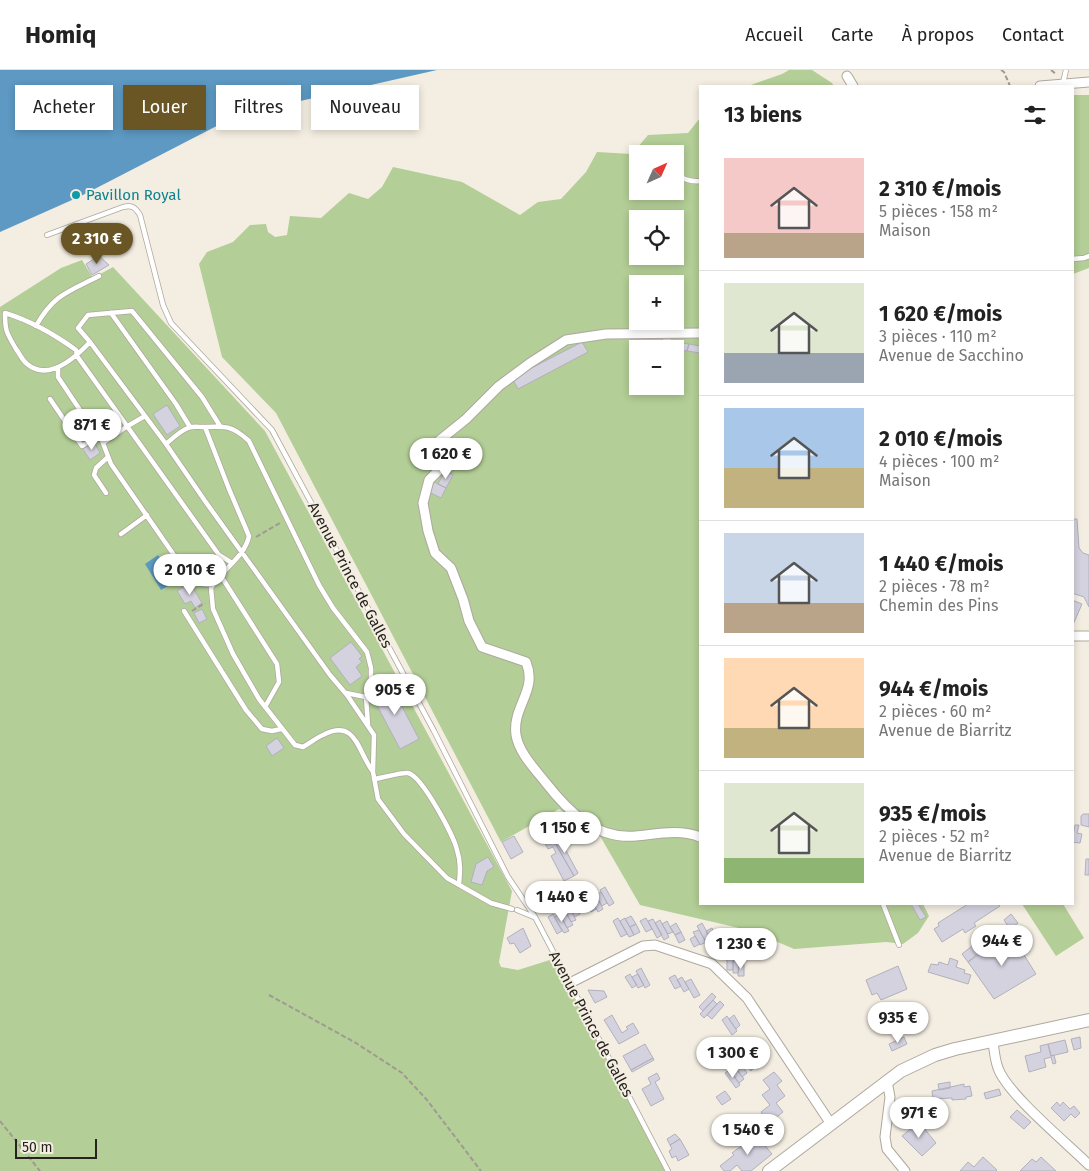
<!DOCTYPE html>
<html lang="fr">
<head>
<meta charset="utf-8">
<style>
	:root { --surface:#fff; --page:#f2f2f2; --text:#222; --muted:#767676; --line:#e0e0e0; --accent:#6a5524 }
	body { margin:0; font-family:"Fira Sans",sans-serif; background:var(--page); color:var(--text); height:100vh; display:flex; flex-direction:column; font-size:19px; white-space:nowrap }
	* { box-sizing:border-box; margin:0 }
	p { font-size:16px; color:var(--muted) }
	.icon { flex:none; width:28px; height:28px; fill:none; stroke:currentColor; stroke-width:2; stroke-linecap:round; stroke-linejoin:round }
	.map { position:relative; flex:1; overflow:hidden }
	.drawer { position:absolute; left:699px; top:15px; width:375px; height:820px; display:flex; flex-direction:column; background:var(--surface); border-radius:0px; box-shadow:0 2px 8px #0003 }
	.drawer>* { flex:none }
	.top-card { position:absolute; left:15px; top:15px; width:475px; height:45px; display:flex; gap:10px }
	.needle { width:32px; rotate:45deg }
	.buttons { position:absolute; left:629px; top:75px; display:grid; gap:10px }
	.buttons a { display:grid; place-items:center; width:55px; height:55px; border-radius:0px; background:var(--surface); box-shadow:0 2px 8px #0003; font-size:25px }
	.scale { position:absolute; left:15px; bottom:12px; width:82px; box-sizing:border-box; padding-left:5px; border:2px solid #26231f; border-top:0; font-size:14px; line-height:18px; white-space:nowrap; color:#26231f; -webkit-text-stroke:4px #f4eee2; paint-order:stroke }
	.price { position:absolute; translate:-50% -42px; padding:0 11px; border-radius:18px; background:#fff; color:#222; font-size:16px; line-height:32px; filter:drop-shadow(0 1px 2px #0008) }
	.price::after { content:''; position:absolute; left:50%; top:30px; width:15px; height:11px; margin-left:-8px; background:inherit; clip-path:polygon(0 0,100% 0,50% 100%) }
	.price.selected { background:var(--accent); color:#fff }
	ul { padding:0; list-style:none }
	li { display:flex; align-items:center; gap:15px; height:125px; padding:0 25px }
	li+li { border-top:1px solid var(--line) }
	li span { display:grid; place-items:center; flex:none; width:140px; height:100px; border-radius:0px; color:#555 }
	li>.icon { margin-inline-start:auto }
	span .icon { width:60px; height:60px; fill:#fffc; stroke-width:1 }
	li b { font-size:21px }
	h2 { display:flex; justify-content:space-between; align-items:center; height:60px; padding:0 25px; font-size:21px }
	.pill { padding:0 18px; border-radius:0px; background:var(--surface); box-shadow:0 2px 8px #0003; font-size:18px; line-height:45px }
	.pill.selected { background:var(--accent); color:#fff }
	header { display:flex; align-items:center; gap:30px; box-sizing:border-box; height:70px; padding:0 25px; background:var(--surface); border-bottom:1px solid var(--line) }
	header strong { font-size:24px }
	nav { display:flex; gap:28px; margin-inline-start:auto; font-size:18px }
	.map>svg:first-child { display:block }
</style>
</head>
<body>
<header>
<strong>Homiq</strong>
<nav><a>Accueil</a><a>Carte</a><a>À propos</a><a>Contact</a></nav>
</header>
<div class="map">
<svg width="1089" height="1101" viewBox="0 0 1089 1101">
	<rect width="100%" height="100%" fill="#f4eee2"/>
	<path fill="#b3ce96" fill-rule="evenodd" d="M789,0h23l20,13 2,3h-86l34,-12z
		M1072,25h17v173l-16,6z
		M700,48v786h223l6,12 -11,17 -15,11 -17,-2 -92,7 -42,-18 -112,-26 -40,-69 -41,-27 -58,33 -225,-429 -54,-56 -23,-93 8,-12 26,-10 17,-17 16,-1 2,8 7,5 12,-2 3,-19 31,2 28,-25 19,6 14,-12 11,-20 69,15 58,33 18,-13 23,-3 25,-27 11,-20 35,2 16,-19 40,-2zM638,84h37v37h-37zM638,149h37v37h-37zM638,214h37v37h-37zM638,279h37v37h-37z
		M82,190l11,18 20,-11 152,164 247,460 -13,71 2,5 17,3 35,-11 113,212h-666v-864l61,-39z
		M1022,834h41l21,34 -28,18z"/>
	<path fill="#5d99c3" d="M0,0h437l-199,45 -157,81 -81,36z
		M158,485l17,27 -14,8 -16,-26z"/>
	<path fill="#d4d2df" stroke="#b2b0bc" d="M99,186l10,9 -17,10 -6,-11z
		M663,266l9,1 -1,12h-10z
		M582,272l6,10 -70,37 -6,-11z
		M672,272l17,2 -2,7 -16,-2z
		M689,274l11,2v7l-13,-2z
		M167,335l13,21 -13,9 -14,-21z
		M94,372l6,11 -10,7 -7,-11z
		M445,401l8,4 -7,13 -8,-4z
		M434,412l12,6 -5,10 -12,-6z
		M1072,449h5l2,29 4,5 6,2v52l-5,-10 -12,-4z
		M190,513l12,20 -7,5 -4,-7 -6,3 -8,-13z
		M1072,530l10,4 -10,23z
		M202,539l5,10 -8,4 -5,-10z
		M351,572l11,14 -3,3 3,3 -6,5 6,9 -12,9 -20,-27z
		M388,610l31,59 -19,10 -27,-51 9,-5 -5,-8z
		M277,668l7,10 -12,8 -6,-10z
		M1083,744h6v13l-8,-2v-9z
		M1075,755h4l-2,8 5,1 -2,9 -8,-1z
		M553,763l6,10 2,-2 1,2 3,-1 2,6 -2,1 13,24 -4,3 -24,-42z
		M550,764l24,42 -10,5 -13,-25 5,-3 -3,-6 -5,2 -6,-11z
		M514,766l9,16 -12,7 -9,-17z
		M488,787l6,10 -7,4 -5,14 -11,-3 5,-18z
		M1086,789h3v16h-4z
		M605,817l9,16 -5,3 -9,-16z
		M594,822l9,17 -5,3 -9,-17z
		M601,822l6,11 -5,3 -6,-11z
		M590,827l6,12 -5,3 -6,-12z
		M584,828l6,11 -5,3 -6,-11z
		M574,833l6,11 -5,3 -6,-11z
		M911,834h7l8,13 -6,3z
		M968,834h30l2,2 -26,17 2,3 -11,7 -2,-4 -21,13 -8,-13 5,-3 -1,-3z
		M564,839l9,16 -6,3 -9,-16z
		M570,839l6,11 -5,2 -6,-11z
		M553,844l9,17 -5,3 -9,-17z
		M560,844l9,17 -5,2 -10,-16z
		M1011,844l7,9 -8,6 -6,-9z
		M631,846l5,8 -6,3 -5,-8z
		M618,848l9,16 -6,3 -8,-16z
		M625,848l9,17 -5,2 -9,-16z
		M646,848l6,11 -6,3 -6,-11z
		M653,849l9,16 -5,3 -9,-17z
		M660,850l9,17 -5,3 -9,-17z
		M667,851l6,11 -5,2 -6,-10z
		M676,853l5,9 -6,3 -5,-8z
		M702,853l11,20 -5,3 -11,-20z
		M636,854l4,8 -6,3 -4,-8z
		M523,858l8,18 -11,7 -6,-10 -4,1 -3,-6z
		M712,858l5,11 -5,3 -6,-11z
		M699,860l7,12 -6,3 -7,-13z
		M681,862l4,8 -6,3 -4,-8z
		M727,862l18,3 -1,6 -19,-4z
		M1010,863l26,41 -42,25 -26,-37z
		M695,866l5,8 -6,3 -4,-8z
		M729,868l12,2 -1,6 -12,-2z
		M977,872l4,6 -2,4 -11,10 -6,-8z
		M732,875l12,2 -1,6 -12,-3z
		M727,888h6v12h-6z
		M950,888l8,3 -2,6 9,3 -1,3 7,2 -3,9 -40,-12 3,-8 7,1 1,-3 9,3z
		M733,891h6l-1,12h-5z
		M739,894h5v12h-6z
		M898,896l9,23 -26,11 -4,-7 -5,2 -6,-15z
		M641,898l9,17 -5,3 -9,-17z
		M630,904l7,11 -5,3 -7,-11z
		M638,904l6,11 -6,3 -6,-11z
		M675,905l6,11 -6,3 -6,-11z
		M682,907l7,12 -5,3 -7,-12z
		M691,909l9,16 -6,3 -9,-16z
		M588,920l16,1 3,6 -12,6z
		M712,923l4,4 -13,14 -4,-4z
		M713,930l4,4 -13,14 -4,-4z
		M720,931l4,4 -12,14 -5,-4z
		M612,945l10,18 6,-4 -2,-2 7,-4 6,10 -20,11 -15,-24z
		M734,945l6,10 -4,4 -7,-10z
		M727,946l10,15 -5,4 -10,-15z
		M904,967l3,7 -15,7 -3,-7z
		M1080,967l1,11 -7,2 -3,-11z
		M1065,970l3,12 -17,4 -3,-12z
		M645,974l8,14 -22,12 -8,-14z
		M753,974l11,14 -5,4 -10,-15z
		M1048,974l3,12 3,-1 2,8 -3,1 -2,-7 -7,2 2,8 -17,5 -4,-16 16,-4 -1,-6z
		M751,980l11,16 -5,3 -11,-15z
		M748,987l7,10 -4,4 -7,-10z
		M653,988l1,2 -22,12 -1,-2z
		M740,993l7,10 -5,4 -7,-10z
		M733,994l11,15 -5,4 -11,-15z
		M730,1000l10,15 -4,3 -11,-15z
		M774,1002l8,9 -5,4 8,11 -9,7 7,9 -14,11 -8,-11 9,-7 -8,-10 8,-6 -7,-9z
		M657,1003l3,6 -5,3 9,17 -13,7 -9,-17 9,-5 -3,-6z
		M950,1012v6l-11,2 -1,-6z
		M964,1014v3l6,-1 2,10 -6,1v2l-14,1v-2l-19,1 -1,-8z
		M999,1019l2,6 -15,4 -2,-6z
		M725,1021l6,8 -9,6 -6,-8z
		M1057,1032l3,4 3,-4 7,7 4,-3 6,7 -5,5 -4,-4 -7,7 -13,-13z
		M1017,1040l14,12 -7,7 -14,-12z
		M765,1048l4,5 -9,7 -4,-5z
		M919,1052l17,21 -14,13 -20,-20z
		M675,1064l5,5 -10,6 -3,-6z
		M756,1065l16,19 -21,17h-9l-5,-6 -7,6h-6l-4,-5 14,-11 -2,-2z
		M680,1069l9,16 -11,6 -2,-5 -4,2 -3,-7 3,-2 -2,-4z
		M983,1087l14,13 -1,1h-36l8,-9 6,5z
		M1041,1087l15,14h-36l12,-12 4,3z"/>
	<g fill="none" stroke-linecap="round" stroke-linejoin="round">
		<g stroke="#aea89d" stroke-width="6">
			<path id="service" d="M1063,13l3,-13
				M675,104c9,5 15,8 25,7
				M47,165l76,-28c9,-2 12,0 17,8l23,90 8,18 101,107 162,301 74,146 27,40 133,254
				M1072,189l12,-1 5,-2
				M111,243l65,91 14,23
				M36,256c18,-32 32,-34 63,-50
				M90,272c-14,15 -41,40 -63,22 -5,-4 -7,-10 -11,-15 -9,-16 -11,-17 -11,-36 26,8 49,21 71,37l1,6 142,199 13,8
				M58,298v9l32,48 11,13 10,26 74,107c10,11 12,15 28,13
				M50,329l32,47 12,-7 7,-1
				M220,356l-18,-29 -70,-86 -44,4 -10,13 12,14 76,102 39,57 125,174 17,20 27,40 -1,37 5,27 26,35 43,44 44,25 21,6
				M205,357l24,62 20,47c-4,21 -27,33 -38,52l2,21 20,45 26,45 36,46 8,2c7,-4 13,-9 20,-12 33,-17 34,15 50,37
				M103,373l23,-16 19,-11
				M166,374c7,-6 14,-13 22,-16 5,-2 10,-1 15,-1 22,-1 29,-2 46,14l70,144 14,23 34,44 4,16v17l-5,12 2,28
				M106,423l-12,-18 2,-7 12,-11
				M121,464l26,-19
				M221,506l56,88 2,18 -14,25
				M184,541l62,99 16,19 10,2 9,-2
				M346,623l20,4
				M374,709c9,-1 27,-7 34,-6 14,3 46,63 49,77 4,12 3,23 2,35
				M883,834l16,41
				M517,840l17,7"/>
		</g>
		<g stroke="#aea89d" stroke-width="11">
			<path id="minor" d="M847,6l6,10
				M1040,16l49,-4
				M700,263l-94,1 -40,6 -36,23 -31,23 -33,33 -31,25 8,10 1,11 -15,15 -6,23 5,28 7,22 16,15 12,31 6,22 13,26 44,15c12,29 -14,44 -10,73 3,18 19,34 30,48 22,28 50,57 90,53 21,-2 44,-7 64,1
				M1072,566h17
				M570,913l73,-37 12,-1 57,19 35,34 84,126
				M993,972c1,8 2,18 5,26 9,26 70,76 91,97
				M887,1011l3,16 -5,40 2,12 18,22"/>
		</g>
		<g stroke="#aea89d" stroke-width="14">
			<path id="secondary" d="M769,1101l132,-100 34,-16 20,-6 134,-29"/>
		</g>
		<path stroke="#9f9a92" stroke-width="2" stroke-dasharray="5 2.5" stroke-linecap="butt" d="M1001,0l3,2 6,14
			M1051,0l5,4
			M256,467l24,-14
			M192,541l13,-8
			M269,925l87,48 46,30 25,27 54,71
			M0,1051l40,50"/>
		<use href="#service" stroke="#fff" stroke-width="4.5"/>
		<use href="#minor" stroke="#fff" stroke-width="9"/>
		<use href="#secondary" stroke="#fff" stroke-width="12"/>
	</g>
	<circle fill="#0f9aa8" stroke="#f4eee2" stroke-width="2" cx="76" cy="125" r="5"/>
	<g text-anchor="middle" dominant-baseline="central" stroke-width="4" stroke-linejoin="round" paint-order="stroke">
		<g font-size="15" fill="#0d838f" stroke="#f4eee2" text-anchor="start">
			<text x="86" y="125">Pavillon Royal</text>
		</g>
		<g font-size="15" fill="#26231f" stroke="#f4eee2">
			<text transform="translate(350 505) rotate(62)">Avenue Prince de Galles</text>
			<text transform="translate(591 954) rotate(62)">Avenue Prince de Galles</text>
		</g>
	</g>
</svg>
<div class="buttons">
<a><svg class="needle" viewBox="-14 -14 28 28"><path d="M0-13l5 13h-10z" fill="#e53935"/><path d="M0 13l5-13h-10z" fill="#767676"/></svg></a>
<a><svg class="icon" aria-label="locate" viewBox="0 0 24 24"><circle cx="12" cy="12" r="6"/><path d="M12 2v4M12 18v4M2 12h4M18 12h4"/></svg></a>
<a>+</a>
<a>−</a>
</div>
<div class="scale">50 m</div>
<b class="price selected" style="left:97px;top:195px">2 310 €</b>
<b class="price" style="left:92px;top:381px">871 €</b>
<b class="price" style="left:446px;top:410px">1 620 €</b>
<b class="price" style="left:190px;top:526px">2 010 €</b>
<b class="price" style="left:395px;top:646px">905 €</b>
<b class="price" style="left:565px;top:784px">1 150 €</b>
<b class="price" style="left:562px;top:853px">1 440 €</b>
<b class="price" style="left:1002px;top:897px">944 €</b>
<b class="price" style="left:741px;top:900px">1 230 €</b>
<b class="price" style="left:898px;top:974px">935 €</b>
<b class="price" style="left:733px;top:1009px">1 300 €</b>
<b class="price" style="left:919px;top:1069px">971 €</b>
<b class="price" style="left:748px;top:1086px">1 540 €</b>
<div class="top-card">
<a class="pill">Acheter</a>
<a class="pill selected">Louer</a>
<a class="pill">Filtres</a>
<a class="pill">Nouveau</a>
</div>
<section class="drawer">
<h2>13 biens<svg class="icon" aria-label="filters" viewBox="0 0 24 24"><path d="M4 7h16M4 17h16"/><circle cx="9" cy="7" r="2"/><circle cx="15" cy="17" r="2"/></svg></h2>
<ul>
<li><span style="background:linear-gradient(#f6c9c9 75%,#b9a48a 0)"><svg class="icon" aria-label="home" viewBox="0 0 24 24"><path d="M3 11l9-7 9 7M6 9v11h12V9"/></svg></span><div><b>2 310 €/mois</b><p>5 pièces · 158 m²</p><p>Maison</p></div></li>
<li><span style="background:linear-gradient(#dfe7d0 70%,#9aa5b1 0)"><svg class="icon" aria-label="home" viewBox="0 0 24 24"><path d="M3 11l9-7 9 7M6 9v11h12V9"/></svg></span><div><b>1 620 €/mois</b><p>3 pièces · 110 m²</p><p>Avenue de Sacchino</p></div></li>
<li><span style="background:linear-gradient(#a9c7e8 60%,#c2b280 0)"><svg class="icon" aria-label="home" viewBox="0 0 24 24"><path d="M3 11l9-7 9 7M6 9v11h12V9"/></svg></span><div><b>2 010 €/mois</b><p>4 pièces · 100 m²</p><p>Maison</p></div></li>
<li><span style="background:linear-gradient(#c9d6e8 70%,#b9a48a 0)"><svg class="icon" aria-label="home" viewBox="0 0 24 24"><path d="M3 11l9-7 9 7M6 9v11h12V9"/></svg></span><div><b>1 440 €/mois</b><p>2 pièces · 78 m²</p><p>Chemin des Pins</p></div></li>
<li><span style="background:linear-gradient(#ffd9b3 70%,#c2b280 0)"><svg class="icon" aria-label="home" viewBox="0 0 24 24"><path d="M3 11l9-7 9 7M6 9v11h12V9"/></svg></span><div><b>944 €/mois</b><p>2 pièces · 60 m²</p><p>Avenue de Biarritz</p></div></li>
<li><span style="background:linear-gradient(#dfe7d0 75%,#8fb573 0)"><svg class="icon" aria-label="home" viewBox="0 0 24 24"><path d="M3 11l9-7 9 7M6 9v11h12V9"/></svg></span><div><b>935 €/mois</b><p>2 pièces · 52 m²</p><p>Avenue de Biarritz</p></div></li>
</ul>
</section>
</div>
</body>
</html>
